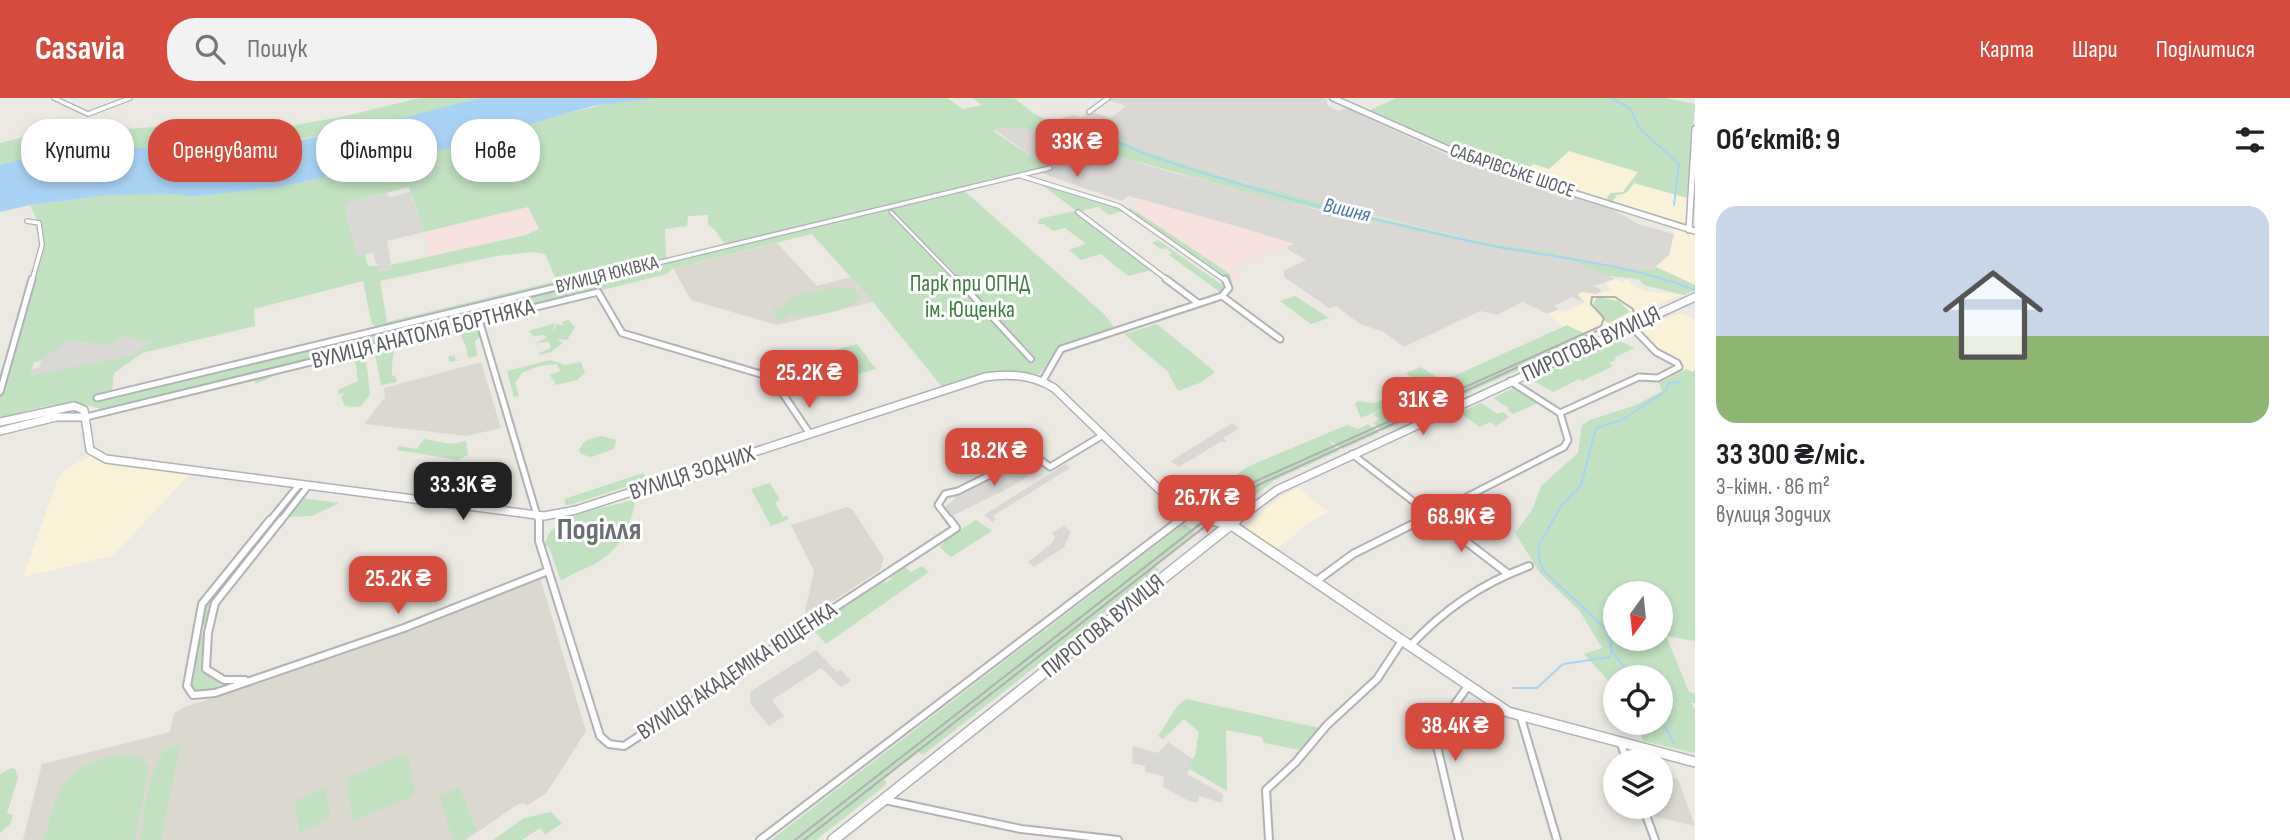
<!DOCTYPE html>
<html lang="uk">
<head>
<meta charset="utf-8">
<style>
	:root { --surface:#fff; --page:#f2f2f2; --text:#202124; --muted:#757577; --accent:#d54c3e }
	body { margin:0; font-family:"Sofia Sans Condensed",sans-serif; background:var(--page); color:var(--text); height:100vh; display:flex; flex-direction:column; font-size:26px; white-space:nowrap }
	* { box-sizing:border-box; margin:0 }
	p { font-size:23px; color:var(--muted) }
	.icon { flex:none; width:38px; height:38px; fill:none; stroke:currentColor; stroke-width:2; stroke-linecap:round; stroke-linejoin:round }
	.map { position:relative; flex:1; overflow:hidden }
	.drawer { display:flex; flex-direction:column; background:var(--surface); width:595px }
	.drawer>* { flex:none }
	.top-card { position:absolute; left:21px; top:21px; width:665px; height:63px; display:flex; gap:14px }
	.needle { width:46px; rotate:195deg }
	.fabs { position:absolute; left:1603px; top:483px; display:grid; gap:14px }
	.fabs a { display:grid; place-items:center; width:70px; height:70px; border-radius:50%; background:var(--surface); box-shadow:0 4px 10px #0003; font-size:35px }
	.price { position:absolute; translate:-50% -60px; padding:0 16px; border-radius:14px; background:var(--accent); color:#fff; font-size:23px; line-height:46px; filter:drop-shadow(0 2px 4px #0008) }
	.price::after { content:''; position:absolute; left:50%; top:42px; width:21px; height:16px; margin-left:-10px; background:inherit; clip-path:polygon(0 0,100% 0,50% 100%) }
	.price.current { background:#222; color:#fff }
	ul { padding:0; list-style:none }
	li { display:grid; align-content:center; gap:14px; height:371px; padding:0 21px }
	li span { display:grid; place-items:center; height:217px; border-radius:21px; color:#555 }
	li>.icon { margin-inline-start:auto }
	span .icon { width:126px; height:126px; fill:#fffc; stroke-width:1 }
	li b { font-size:30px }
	h2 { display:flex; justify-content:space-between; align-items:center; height:84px; padding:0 21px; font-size:30px }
	.pill { padding:0 24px; border-radius:28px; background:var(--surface); box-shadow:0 4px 10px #0003; font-size:24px; line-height:63px }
	.pill.current { background:var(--accent); color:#fff }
	header { display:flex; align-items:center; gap:42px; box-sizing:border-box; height:98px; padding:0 35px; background:var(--accent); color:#fff }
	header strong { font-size:33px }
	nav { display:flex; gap:38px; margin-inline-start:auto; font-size:24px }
	.search { width:490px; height:63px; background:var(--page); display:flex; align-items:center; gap:18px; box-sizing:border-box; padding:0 24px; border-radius:28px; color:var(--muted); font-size:26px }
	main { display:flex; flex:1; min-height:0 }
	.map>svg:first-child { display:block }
</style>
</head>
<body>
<header>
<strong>Casavia</strong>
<div class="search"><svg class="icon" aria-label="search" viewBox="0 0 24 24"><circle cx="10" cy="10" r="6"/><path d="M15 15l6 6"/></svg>Пошук</div>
<nav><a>Карта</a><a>Шари</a><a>Поділитися</a></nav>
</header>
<main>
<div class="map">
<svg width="1695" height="742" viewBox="0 0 1695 742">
	<rect width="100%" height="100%" fill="#ebe9e2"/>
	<path fill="#f9f2d9" d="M1569,53l69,21 -15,20 -6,3 9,-2 8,-10 53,15 -1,25 -3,2 -163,-48 13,-13 16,5z
		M1675,130l20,7v50l-39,-18 13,-12z
		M1615,181l8,3 6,-2v3l16,8 39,4 -10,2 -83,40 -28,-11 -15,-12 11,-5 4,3 22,-9 -8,-8 4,-3 15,2 16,-4 -7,-6z
		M1681,215l14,7v50l-3,2 -46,-24 -15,-16z
		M93,356l100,17 -81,85 -89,21 34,-96 8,-11z
		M1298,390l30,24 -19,11 -37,30 -31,-22 36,-32z"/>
	<path fill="#dad8d4" d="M1110,0h213l4,2v5l12,6 7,-3 106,49 95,33 60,16 31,18 36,10 -5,21 -19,16h-10l-34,-5 -59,-15 -61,-8 -213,-52 -130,-41 -35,-15 -60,-13 25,-7 8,2 10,-5 19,6 16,-12 -19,-6z
		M1003,29h27l24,14 27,-8 36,23 43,13 169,44 81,15 94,22 62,8 49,21 -21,7 8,5 -6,3 -15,-2 -3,3 7,8 -13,-6 -18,9 5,3 -11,5 -25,-12 -26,13 -17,-4 -76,36 -20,-15 -24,-8 -24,-18 -7,2 -45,-31v-7l22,-10 -20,-12 7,-4 -164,-48 -7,5 -78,-27 -3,-2 10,-3 -56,-39z
		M410,94l14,40 -37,9 5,28 -18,4 8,-8 -6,-1 -3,-11 -16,4 -12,-46 2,-8 40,-10 3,4z
		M123,237l29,7 -18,13 -104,22 2,-8 7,-1 4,-11 24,-16 42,4z
		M1232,325l7,5 -16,10 4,4h-7l-41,25 -8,-6z
		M1026,362l14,8 -27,18 -61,30 -9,-8 12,-9 -1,-3z
		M1065,366l5,4 -77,48 3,3 -4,3 -8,-7z
		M1064,428l7,6 -7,15 -30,20 -6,-5 24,-19 3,-6 -3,-4z
		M816,552l21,22 4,-2 10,11 -10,6 -20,-19 -49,32 12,16 -15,10 -18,-22 -1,-12z
		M1168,644l25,17 -6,15 36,20 -1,9 -23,-7 -1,7 -11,-3 -24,-13 1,-11 -19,-4v-6l-13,-3 1,-17 25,7z"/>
	<path fill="#dbd8d0" d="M777,145l40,43 33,-9 23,25 -96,23 -86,-25 -18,-32z
		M481,264l20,66 -34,8 -103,-12 21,-27 -1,-9z
		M847,409l5,2 32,49 -4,12 -77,51 11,-50 -23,-46z
		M540,479l46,154 -39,61 -20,14 -4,-3 -8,3 -49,34h-443l19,-76 128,-32 4,-19 11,-6 232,-78z
		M1661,677l17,4 17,47 -43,-10 -4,-9h13z"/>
	<path fill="#f8e2df" d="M1140,101l120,34 34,11 -63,25 9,7 -3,2 1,5 -6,-1 -2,-8 -99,-66z
		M528,108l11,24 -109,27 -6,-25z"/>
	<path fill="#c1e1c1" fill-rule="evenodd" d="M420,0h59c-86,24 -160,41 -249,51l-9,4 -221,14v-24l29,-7 195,-14 32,7 28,-2 57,-10z
		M632,0h315l16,11 19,-4 -9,-7h41l19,15 27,14 48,8 35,15 103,33 129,34 111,26 61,8 59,15 44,5 6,-4 39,18v5l-11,5 -40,-10 -6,-6 -30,-3 -42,-18 -62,-8 -227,-50 -160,-44 -36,-23 -28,8c-19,-12 -37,-19 -60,-10l57,37 -87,22 141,124 12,16 -55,19 -22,25 -42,-2 -54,16 -70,-86 -61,-68 -139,34 -6,6 -560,138c-37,-18 -70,-3 -107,6v-26l42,-147 -4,-23 -8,-17 83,-11h63l16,3 93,-11 131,-29 120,-36zM409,89l15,45 104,-25 11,22 -13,6 -135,30 1,4 -16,4 6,-8 -14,1 -3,-11 -8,1 -12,-45 2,-8zM708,117v10l6,4 12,17 -60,15 -1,-32 22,-3 1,-10zM531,154l14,2 12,27 -170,41 -7,-41 116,-25zM363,183l9,44 3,-1 -5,9 -258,61 2,-21 28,-20 113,-27 -1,-17zM123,238l28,6 -17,13 -104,21 4,-14 7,-1 26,-20 42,4z
		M1396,0h269l30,6 -8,94 -53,-15 -8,10 -9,2 -4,6 -5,-1 -1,-3 4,-4 12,-1 15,-20 -69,-21 -20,18 -16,-5 -13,13 -26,-9 -128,-56z
		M1035,82l90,30 6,-2 99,66 2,8 -3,6 -1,-6 -103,-72 -16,5 -11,-8 -20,5z
		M1074,113l78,59 -24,6 -27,-22 -20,6 -12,-10 17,-6 -21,-16 -12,3 -9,-7h-6l1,-5z
		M1158,142l67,47 -1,3 -4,2 -51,-37 3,-2 -6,-5 -5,1 -9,-6z
		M837,189l17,2 6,8c-8,14 -58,24 -73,16l2,5 -10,3 -7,-12 11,-1c7,-16 39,-17 54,-21z
		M1295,198l34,22 -18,6 -31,-23z
		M1598,199l21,4 11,11 -21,11 -5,-2 -11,-18z
		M568,222l7,7 -8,13 -10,-1 6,4 -12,9 -11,3 -1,-2 12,-5 -2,-6 -14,1 11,-5 -1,-3 -12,1 -4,-5 26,-8 -3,9 5,-8 8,2 -4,-4z
		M1157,226l58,48 -13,10 -24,9 -10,-19 -44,-38z
		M470,227l2,4 6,1 3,6 -6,5 2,15 -27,6 -2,-5 6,-2 2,6 12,-3 -2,-12 -6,-12 -26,3 -35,9 -4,2c-3,8 -3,18 -3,28l3,-1 2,7 -16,3 -7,-37z
		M1567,227l24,12 -126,57 -17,-9 13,11 -79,35 -9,-8 6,-4 -6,-5 11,-6 -23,10 -6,-14 3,-3 17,2 45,-19 -14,-11 15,-6 22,14z
		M1617,241l17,9 -20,10 2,2 -7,3 4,3 -31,15 -3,-2 -26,13 -21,-12z
		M857,246l19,25 -42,12 -18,-26z
		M365,252l5,45 -10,12 -15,-1 -4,-8 3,-5 -6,1v-4l20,-9 -2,-17 -4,-4h-13l-60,14 -24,10v-6z
		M550,262l15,5 16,-3 4,11 -8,7 -21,5 -6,-10 10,-4 -3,-7 -18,2 -17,7 -7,10 4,13 -5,1 -7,-26z
		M1687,271l5,3 3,-2v271l-29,-5 23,56 6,1v10h-4l4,6v44l-52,-12 -6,-18h24v-46h-46v11l-31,-34 18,-6 -23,-38 -39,-37 -25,-40 17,-23 9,-24 37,-33 4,-28 8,-5 46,-15 26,-14 -3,-8zM1615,495h46v46h-46z
		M1518,288l20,13v4l-25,11 -6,-4 2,-2 -16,-10z
		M1481,305l17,11 5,-2 6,5 -13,9 -6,-4 -10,5 -21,-14z
		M1368,326l11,9 -36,16 -16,-10 12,12 -64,29 -45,33 -9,1 -6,-4 17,-14 -14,-9 31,-21 98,-41 11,4z
		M601,338l15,4 -2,9 -23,8 -10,-3 -2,-5 6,-8z
		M424,341l27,5 15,-3 2,14 -10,5 -61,-10 2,-4 18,3z
		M643,375l2,7 -2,1 -70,23 -7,1 -2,-6z
		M770,385l10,17 -5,3 8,14 4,-1 2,3 -18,7 -20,-37z
		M289,399l10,1 -83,103 -6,23 -13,3 2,-16z
		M303,400l5,1 31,4 -27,13 -24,1z
		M632,402l3,3c-6,29 -16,48 -42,62 -11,5 -20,8 -30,15l-3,-1 -11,-32 -4,-2c4,-32 61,-36 87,-45z
		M976,422l16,11 -41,26 -11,-10 7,-9z
		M1184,426l12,8 -41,34 4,4 -236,185 -4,-3 -35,27 3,5 -71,56h-45z
		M904,468l7,6 11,-6 7,6 -103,72 -15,-17 73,-47 2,2 6,-3 -2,-3z
		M208,535l-2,32 14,20 -3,5 -13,6 -16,-6 7,-53z
		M1186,601l133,29 -19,22 -36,-7 -2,-6 -36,-7 1,61 -39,-23 7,-13 4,-23 -15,-13 -21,20 -5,-3 20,-31z
		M173,647l7,1 -19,94h-21c5,-28 7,-81 33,-95z
		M407,655l8,37 -4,7 -58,24 -7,-42z
		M117,656l23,3 9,11 -14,72h-91c14,-52 17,-70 73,-86z
		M11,670l4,1 3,9 -11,35 6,2 -3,9 -10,9v-59z
		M459,689l18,43 -14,10h-10l-14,-44z
		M325,690l5,28 -4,5 -27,11 -4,-31z
		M551,714l11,11 -17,12 -5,-7 -18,12h-29l31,-22z"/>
	<path fill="#a9d3f5" d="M479,0h176l-62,8 -177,51 -131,29 -93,11 -16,-3 -68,1 -78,10 -30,7v-47c57,-17 116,-18 175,-17 16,0 32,2 48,1 88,-5 171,-29 256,-51z"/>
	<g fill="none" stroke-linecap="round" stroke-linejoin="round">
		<path stroke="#a9d3f5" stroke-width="2" d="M1610,0l20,10 10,21 39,35 -5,41
			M1041,26c17,8 33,2 51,7 20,7 39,18 59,25 71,24 145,46 219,62 44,10 89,22 134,30 64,11 131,18 191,42
			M1631,579l-19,-26 -3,-16 -6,-9 -57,-53 -6,-10 -2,-16 23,-41 20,-21 15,-57 26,-8 44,-29 3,-8 11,-1
			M1513,590h24l26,-24 47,-7 2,-6
			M1661,622l13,23"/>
		<g stroke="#b0b2b6" stroke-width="5">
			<path id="pedestrian-far1" d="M891,114l67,69"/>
		</g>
		<g stroke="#b0b2b6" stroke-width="8">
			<path id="pedestrian" d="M957,181l74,80"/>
		</g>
		<g stroke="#b0b2b6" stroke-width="6">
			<path id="minor-far2" d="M54,0l34,16 42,-16
				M1089,14l19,-14
				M1021,78l98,30 107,75
				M1078,114l91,69
				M27,123l12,2 3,22 -10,36
				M583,183l467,-113"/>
		</g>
		<g stroke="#b0b2b6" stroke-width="9">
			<path id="minor-far1" d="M1166,181l32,24
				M1222,198l7,-8 -4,-9
				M1222,198l58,43
				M479,222l60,202
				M1510,283l50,32
				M1042,284l19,-33 161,-53
				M0,294l32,-113
				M97,300l493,-119
				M1560,315l79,-36 19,1 21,-11 -2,-4 -21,-11 -25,-26
				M86,319l512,-125 24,41 142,42 15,13 31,46
				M1352,356l88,68
				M269,424l30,-37
				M280,424l28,-36
				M951,424l-13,-17 7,-11 13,-3 74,-37 18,13 53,-32
				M1178,424l13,-10
				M1418,424l146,-75 4,-7 -8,-27"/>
		</g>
		<g stroke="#b0b2b6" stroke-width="10">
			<path id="minor" d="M270,422l-68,84 -15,82 6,9 22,-2 189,-65 144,-57
				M539,422v21l61,195 9,8 15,2 332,-218 -6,-8
				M1438,422l69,53
				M1315,484l38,-28 68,-34
				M1410,548c34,-37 72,-63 119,-80
				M245,582h-21l-18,-11 2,-36 7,-30 66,-83
				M1521,620l36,122
				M1621,646l6,17
				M885,702l136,29 97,11
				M1643,709l12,33
				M760,742l420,-320
				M1269,742l-3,-50 30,-28 31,-37 50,-46 25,-38
				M1459,742l-22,-94 9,-18v-11l22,-31"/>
		</g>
		<g stroke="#b0b2b6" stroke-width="8">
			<path id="tertiary-far1" d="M1333,0l151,67 211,66
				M1689,132l6,-101"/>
		</g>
		<g stroke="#b0b2b6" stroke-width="12">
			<path id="tertiary" d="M1230,426l278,188 187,50"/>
		</g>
		<g stroke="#afb1b6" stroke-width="10">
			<path id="secondary-far1" d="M0,324l74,-16 10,4 6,40 16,9 438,57 32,-6 409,-133c24,-4 48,-2 69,11l112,108 20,13 34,13
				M0,333l56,-14h30
				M1234,424l43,-32 418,-193"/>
		</g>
		<g stroke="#afb1b6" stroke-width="13">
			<path id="secondary" d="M1213,422l17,4
				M833,742l403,-320"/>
		</g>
		<use href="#pedestrian-far1" stroke="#fff" stroke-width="2.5"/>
		<use href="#pedestrian" stroke="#fff" stroke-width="4.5"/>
		<use href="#minor-far2" stroke="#fff" stroke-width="3.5"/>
		<use href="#minor-far1" stroke="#fff" stroke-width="5"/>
		<use href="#minor" stroke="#fff" stroke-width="6"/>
		<use href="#tertiary-far1" stroke="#fff" stroke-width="5"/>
		<use href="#tertiary" stroke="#fff" stroke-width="9"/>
		<use href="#secondary-far1" stroke="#fff" stroke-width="7"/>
		<use href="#secondary" stroke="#fff" stroke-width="10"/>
		<path stroke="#b0b1b1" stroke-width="2" d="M795,742l459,-358 347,-156 3,-8 -13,-14 1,-7h23l18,12 1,4 -6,4 -370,168 -454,355"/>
	</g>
	<g text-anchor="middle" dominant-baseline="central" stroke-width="6" stroke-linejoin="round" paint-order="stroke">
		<g font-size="19" fill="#5a5d61" stroke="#fff">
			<text transform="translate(1512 73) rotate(19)">САБАРІВСЬКЕ ШОСЕ</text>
			<text transform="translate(607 177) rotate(-14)">ВУЛИЦЯ ЮКІВКА</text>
		</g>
		<g font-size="21" font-style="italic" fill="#4974a5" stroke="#fff">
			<text transform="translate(1347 112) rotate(13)">Вишня</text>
		</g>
		<g font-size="23" fill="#3d7d41" stroke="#fff">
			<text x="970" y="186">Парк при ОПНД<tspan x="970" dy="26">ім. Ющенка</tspan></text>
		</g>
		<g font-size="23" fill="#5a5d61" stroke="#fff">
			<text transform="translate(423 236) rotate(-14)">ВУЛИЦЯ АНАТОЛІЯ БОРТНЯКА</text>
			<text transform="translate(1591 246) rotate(-25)">ПИРОГОВА ВУЛИЦЯ</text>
			<text transform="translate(692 375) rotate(-18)">ВУЛИЦЯ ЗОДЧИХ</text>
			<text transform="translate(1103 528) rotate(-39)">ПИРОГОВА ВУЛИЦЯ</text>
			<text transform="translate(737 573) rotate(-33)">ВУЛИЦЯ АКАДЕМІКА ЮЩЕНКА</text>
		</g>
		<g font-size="30" font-weight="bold" fill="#6c6f73" stroke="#fff">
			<text x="599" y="432">Поділля</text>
		</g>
	</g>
</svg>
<div class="fabs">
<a><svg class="needle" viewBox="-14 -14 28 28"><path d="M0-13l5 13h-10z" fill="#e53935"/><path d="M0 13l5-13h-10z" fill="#757577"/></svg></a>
<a><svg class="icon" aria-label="locate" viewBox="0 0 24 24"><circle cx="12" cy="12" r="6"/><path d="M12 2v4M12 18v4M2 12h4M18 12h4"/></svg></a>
<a><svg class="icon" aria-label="layers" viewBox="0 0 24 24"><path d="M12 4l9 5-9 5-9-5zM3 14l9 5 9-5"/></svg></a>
</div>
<b class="price" style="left:1077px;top:81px">33K ₴</b>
<b class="price" style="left:809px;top:312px">25.2K ₴</b>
<b class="price" style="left:1423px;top:339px">31K ₴</b>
<b class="price" style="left:994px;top:390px">18.2K ₴</b>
<b class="price current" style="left:463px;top:424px">33.3K ₴</b>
<b class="price" style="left:1207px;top:437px">26.7K ₴</b>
<b class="price" style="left:1461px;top:456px">68.9K ₴</b>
<b class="price" style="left:398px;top:518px">25.2K ₴</b>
<b class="price" style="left:1455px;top:665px">38.4K ₴</b>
<div class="top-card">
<a class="pill">Купити</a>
<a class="pill current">Орендувати</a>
<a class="pill">Фільтри</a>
<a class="pill">Нове</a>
</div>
</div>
<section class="drawer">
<h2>Об’єктів: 9<svg class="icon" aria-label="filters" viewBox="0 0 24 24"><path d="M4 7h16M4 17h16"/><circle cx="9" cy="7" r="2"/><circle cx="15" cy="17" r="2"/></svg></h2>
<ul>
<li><span style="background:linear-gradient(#c9d6e8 60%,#8fb573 0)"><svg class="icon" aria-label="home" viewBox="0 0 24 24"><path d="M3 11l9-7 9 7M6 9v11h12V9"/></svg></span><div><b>33 300 ₴/міс.</b><p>3-кімн. · 86 m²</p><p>вулиця Зодчих</p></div></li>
</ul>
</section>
</main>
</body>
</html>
